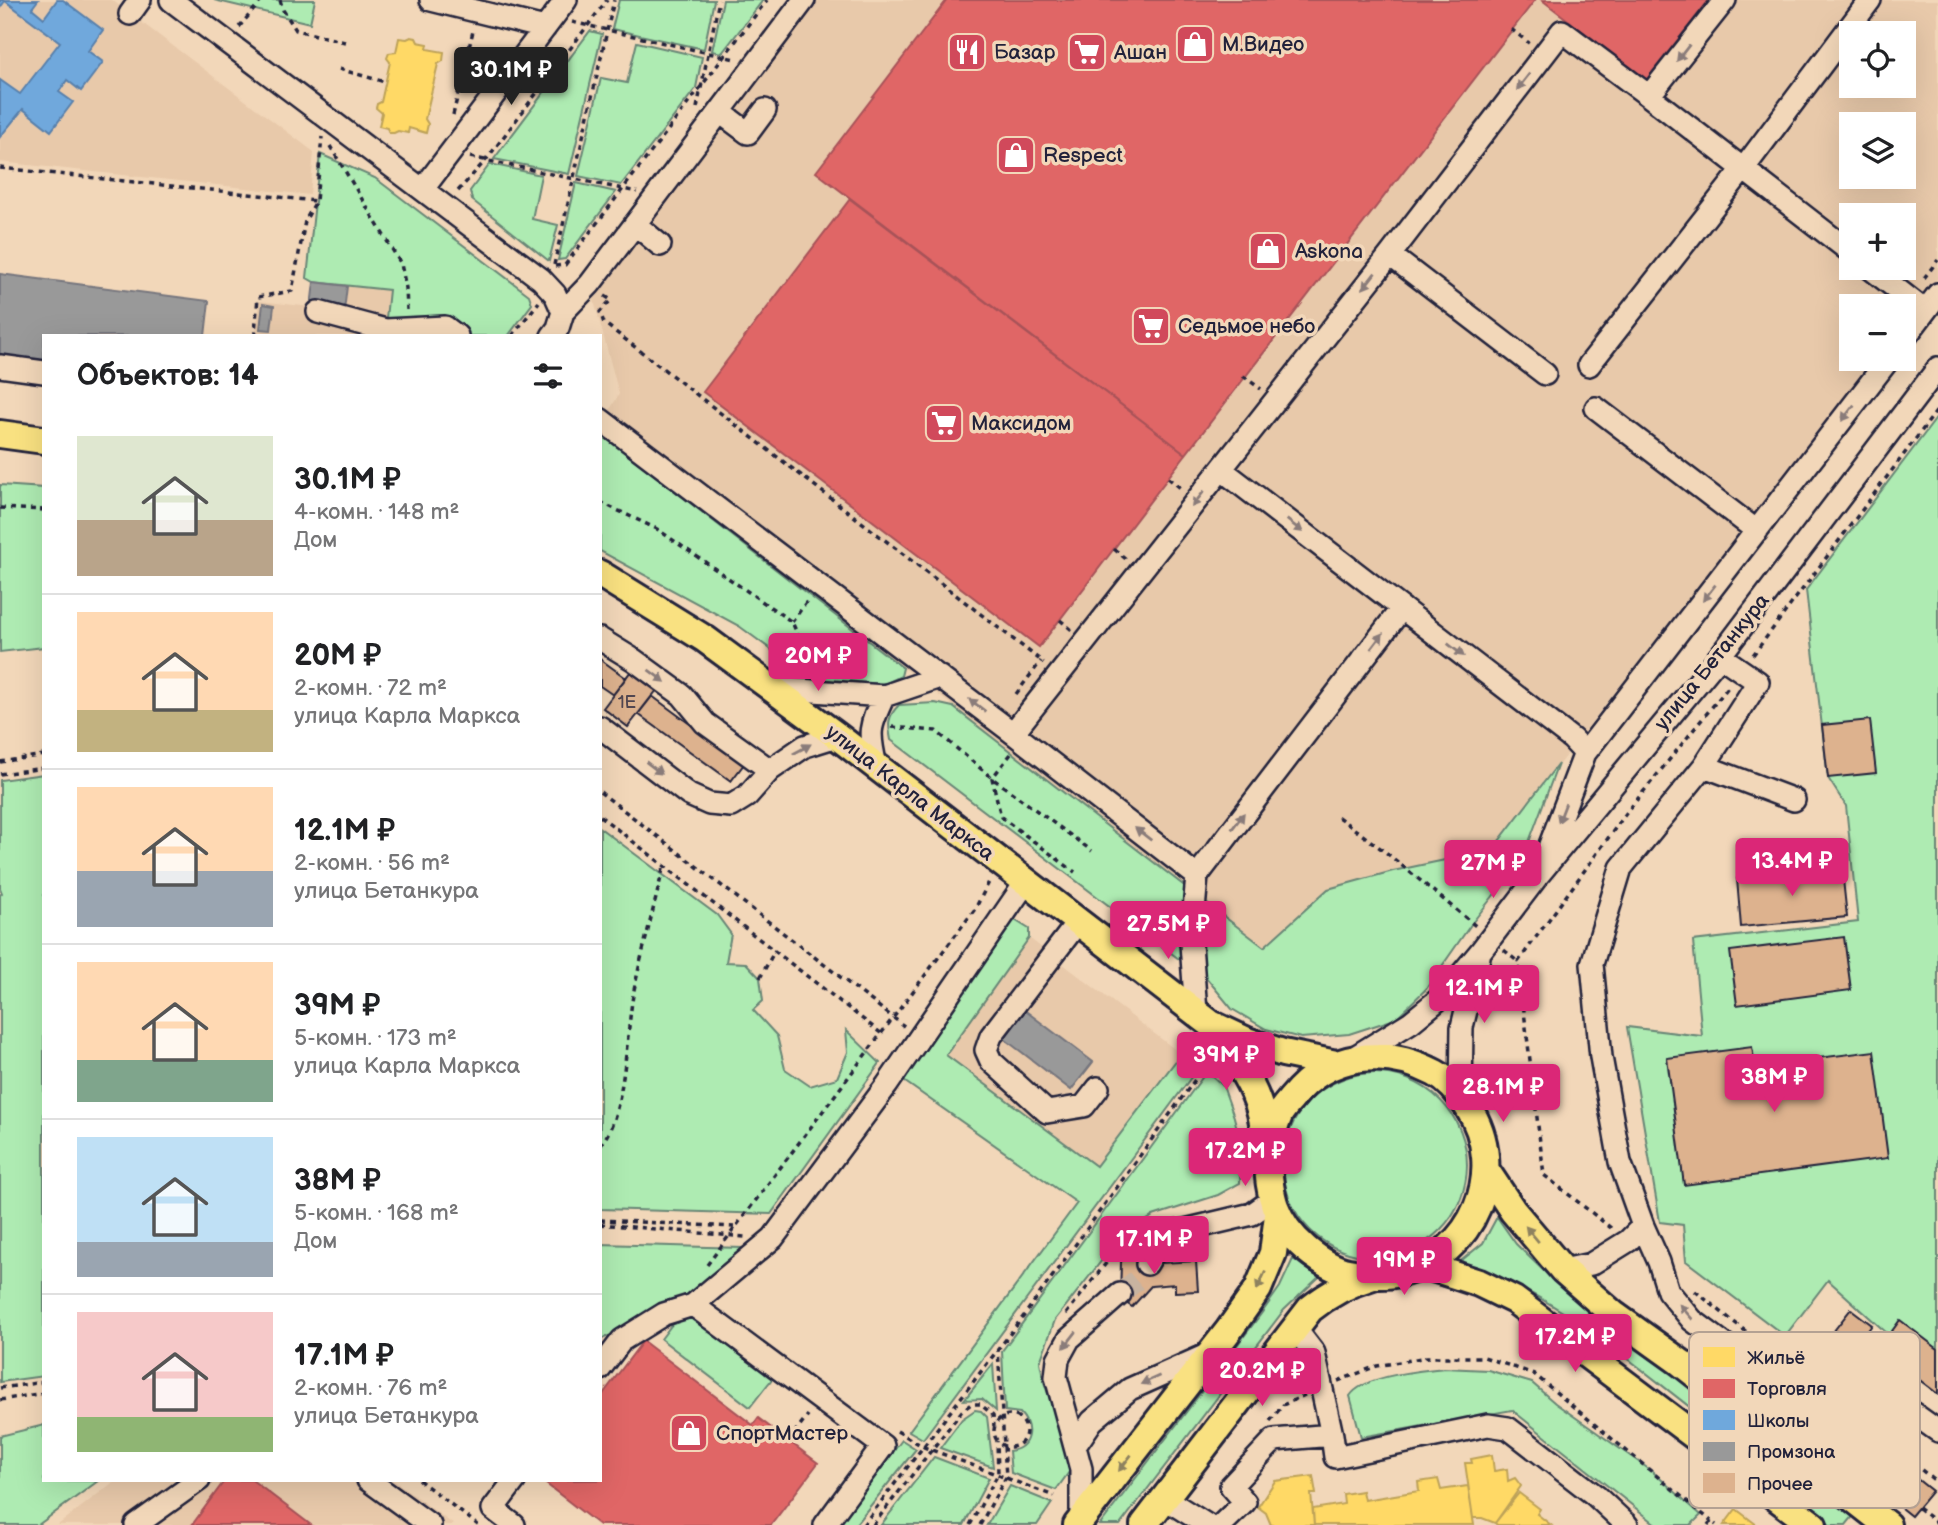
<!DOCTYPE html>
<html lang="ru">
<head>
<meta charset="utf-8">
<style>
	:root { --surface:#fff; --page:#f6f6f6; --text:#202124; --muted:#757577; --line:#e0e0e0; --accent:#db2777 }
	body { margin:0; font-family:"Balsamiq Sans",sans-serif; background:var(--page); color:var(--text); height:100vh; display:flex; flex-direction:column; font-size:26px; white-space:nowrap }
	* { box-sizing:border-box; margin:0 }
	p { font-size:23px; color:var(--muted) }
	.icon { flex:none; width:38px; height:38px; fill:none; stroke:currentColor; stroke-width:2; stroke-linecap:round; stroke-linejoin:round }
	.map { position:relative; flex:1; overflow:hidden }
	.panel { position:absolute; left:42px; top:334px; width:560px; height:1148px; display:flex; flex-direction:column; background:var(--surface); border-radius:0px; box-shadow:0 7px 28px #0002 }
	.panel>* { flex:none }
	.tools { position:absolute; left:1839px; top:21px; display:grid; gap:14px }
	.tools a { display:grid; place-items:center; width:77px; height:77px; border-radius:0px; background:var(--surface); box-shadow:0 7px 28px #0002; font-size:35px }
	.price { position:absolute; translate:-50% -60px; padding:0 16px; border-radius:7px; background:var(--accent); color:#fff; font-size:23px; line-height:46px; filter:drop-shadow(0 2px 4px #0008) }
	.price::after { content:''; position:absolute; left:50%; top:42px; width:21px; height:16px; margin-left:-10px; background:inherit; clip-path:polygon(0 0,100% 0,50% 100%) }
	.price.current { background:#222; color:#fff }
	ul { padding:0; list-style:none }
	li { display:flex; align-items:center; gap:21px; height:175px; padding:0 35px }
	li+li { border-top:2px solid var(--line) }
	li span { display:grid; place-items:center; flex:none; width:196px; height:140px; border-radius:0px; color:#555 }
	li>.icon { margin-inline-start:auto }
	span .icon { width:84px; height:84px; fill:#fffc; stroke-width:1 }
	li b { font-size:30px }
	h2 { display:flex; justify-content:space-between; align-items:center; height:84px; padding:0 35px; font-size:30px }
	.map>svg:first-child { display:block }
</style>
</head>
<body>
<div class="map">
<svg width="1938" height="1525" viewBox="0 0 1938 1525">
	<rect width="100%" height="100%" fill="#f2d7b9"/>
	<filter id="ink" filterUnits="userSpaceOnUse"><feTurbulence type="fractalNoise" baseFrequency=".0143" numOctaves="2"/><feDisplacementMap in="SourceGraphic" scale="14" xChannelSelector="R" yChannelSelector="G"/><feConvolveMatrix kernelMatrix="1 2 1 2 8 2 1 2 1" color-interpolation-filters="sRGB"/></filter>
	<g filter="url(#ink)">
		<path fill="#e8c9aa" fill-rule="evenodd" d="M0,0h112l202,152 -4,43 -310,-33z
			M818,0h1120v278l-34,44v-16h-52v53h23l-383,491 -99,21 -65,18 -64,58 -664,-514v-6l19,-33 -26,-97zM1852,33h52v53h-52zM1852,124h52v53h-52zM1852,215h52v53h-52z
			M314,282l75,8 -5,46h-109l-19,-3 4,-32 51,6z
			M1029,938l152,116 -84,112 -152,-111z
			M116,1480l279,1 59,44h-396z"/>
		<path fill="#aeebb2" stroke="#688676" stroke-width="2" d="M214,0h101l-5,23z
			M619,0h95l-10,49 -92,-20z
			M723,0h40l-41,53 -10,-2z
			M590,31l12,3 -33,140 -75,-15z
			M637,42l65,15 -6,31 -75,97 -43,-9 23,-98 26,5z
			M320,154l55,24 154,117 3,9 -24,32h-46l-13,-11 -63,-7 3,-28 -75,-8 -7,-4z
			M490,164l51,11 -9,44 26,6 -9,36 -77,-61 -2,-9z
			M576,183l40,9 -51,67 -7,1z
			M1938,416v978l-59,-45 10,-14 -61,-55 -43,56 -99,-75 -3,-36 -23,-3 -33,-195 75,9 -9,-95 165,-19 -12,-116 -18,-28 -22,-188z
			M600,433l303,235 -2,8 -14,7 -52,2 -20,-3 -76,-56 -139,-75z
			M0,485l44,3v159l-44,5z
			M935,703l18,4 234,181 -4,74 -292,-222c-3,-16 -4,-23 8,-35z
			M1558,764l-35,94 -51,65 -46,66 -31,30 -46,15 -48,4 -35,-9 -34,-20 -28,-34 -3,-18 8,-52 55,42 64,-58 65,-18 99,-21z
			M44,774v602l-44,6v-487l2,-2 -2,-5v-108z
			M600,828l117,87 14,19 -5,28 20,1 14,15 3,23 -10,9 24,26 8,33 25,17 27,-8 11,-26 -2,-22 34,33 -109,151 -171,-5z
			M1013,919l16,10v9l-83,117 150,111 85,-112 8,-2 8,8 1,8 -275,371 -14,-8 168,-228 -176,-124z
			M1207,1071l16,15 11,31 7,28 -1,38 -22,12 -65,21 -36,25 -62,79 -15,42 4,20 24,71 1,19 -13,18 -45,-17 -2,-22c21,-2 25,-23 11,-38l-15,-2 -3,-60z
			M1283 1165a92 92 0 1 1 184 0a92 92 0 1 1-184 0Z
			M1497,1217l19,27 37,36 191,148 -7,5 -21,-6c-79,-58 -163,-140 -259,-163l26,-21z
			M600,1244l142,4 -30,41 -112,51z
			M1293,1259l26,18 -35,33 -164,215h-20l161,-211 19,-27z
			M682,1311l90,68 -22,28 -89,-68z
			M993,1364l3,47 -14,-12 -18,1z
			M1444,1368l44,2 44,13 23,20 98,69 48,43 -10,10h-34l-145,-115 -151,27 -11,-41c14,-21 70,-25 94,-28z
			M975,1410l6,1 6,6 6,50 -53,-19 22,-29z
			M44,1425v55l54,1 -60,44h-38v-89z
			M902,1440l14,9 -61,76h-17z
			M1784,1456l71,58 -9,11h-16l-77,-59 24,-5z
			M934,1457l55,21 -25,47h-83z
			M1010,1486l42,17 -15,22h-50z"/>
		<path fill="#ffd966" stroke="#bda259" stroke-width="2" d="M411,37l5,1 2,4 10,2 -1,5 17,3 -1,9 -5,3 -13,55 3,5 -2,9 -17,-5 -1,5 -10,-2 -4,2h-5l-2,-5 -8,-2 3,-13 -6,-5 1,-4 4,-2 9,-40 -3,-4 2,-5 7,-1 3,-14 8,1z
			M1492,1455l2,16 13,-2 1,12 7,-3 6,8 -26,37 -13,-5h-9l-8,-55h7l-1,-4z
			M1313,1476l3,18h-5l3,31h-43l-5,-12 -8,-6 17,-26z
			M1438,1479l3,11 27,-4 6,39h-160l-1,-16 31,-5 -1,-10 19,-3 2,9 55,-9 -1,-9z
			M1519,1493l21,16 -3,5 14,11h-54l-2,-2z
			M1736,1509l21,16h-33z"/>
		<path fill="#e06666" stroke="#a75259" stroke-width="2" d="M947,0h588l-349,454 -370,-282z
			M1542,0h167l-63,80z
			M850,199l336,255 -147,193 -336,-255z
			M643,1341l110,84 5,-7 60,45 -47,62h-172l-58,-45h59v-82z
			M225,1480h27l59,45h-119z"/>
		<path fill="#6fa8dc" stroke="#5880ac" stroke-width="2" d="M0,0h38l-6,8 12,10 13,-18h6l40,30 -15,21 15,11 -22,29 -14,-11 -8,12 14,10 -22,29 -28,-22 -23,28v-57l20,14 40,-52 -55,-41 -5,7z"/>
		<path fill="#999" stroke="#75757d" stroke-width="2" d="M0,274l209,27 -4,35h-161v29l-44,-5z
			M314,282l33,4 -3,25 -33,-4z
			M263,304l11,2 -3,24 -11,-1z
			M1023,1009l70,53 -22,28 -69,-53z"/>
		<path fill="#ddb28e" stroke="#22223b" stroke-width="2" d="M600,659l26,19 -13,17 -13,-9z
			M631,671l26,19 -29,37 -25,-19z
			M652,696l92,68 -13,17 -93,-67z
			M1870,720l6,53 -48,5 -6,-53z
			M1842,870l5,47 -106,10 -4,-48z
			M1844,937l7,53 -114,15 -7,-54z
			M1752,1047l3,19 119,-15 14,107 -204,27 -17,-127z
			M1135,1244l10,4v16l51,-3 2,30 -23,1v-8l-24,2 -19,21 -12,-8 1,-37z
			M1851,1309l21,16 -17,23 -22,-16z
			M1900,1320l38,29v45l-59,-45z
			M1867,1439l65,52 -21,25 -65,-52z"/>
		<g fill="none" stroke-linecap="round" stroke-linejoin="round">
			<path stroke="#c8b3a0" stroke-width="21" stroke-dasharray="21 10" stroke-linecap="butt" d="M1120,1294l19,-16 8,-14"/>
			<g stroke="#22223b" stroke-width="26">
				<path id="minor" d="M171,0l370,279 14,15 8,18
					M431,0l114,28
					M130,14l10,-14
					M1649,96l203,157
					M720,112l28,21 17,-23
					M423,189l143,-189
					M635,224l25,21
					M1390,255l155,119
					M1870,268l55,43
					M318,312l67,18 60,-3 12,9
					M552,336l6,-8 5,-16 27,-28 214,-284
					M1904,339l34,-45
					M1589,365l155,-197 126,-168
					M0,366l44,6
					M1596,408l161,123
					M600,419l413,314 184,143
					M1222,470l350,269 13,14
					M600,639l34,21 48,35 23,28 65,47
					M771,688l113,8 56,-19
					M600,727l89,68 20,9 22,2 16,-10 23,-26 35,-24 32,-10
					M1013,733l377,-478 172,-224 87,65 76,-96
					M876,766c-8,-34 -7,-39 8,-70
					M1704,766l54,-84 -38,-26
					M1794,800l-90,-34 -83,102 -29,96 9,93 19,105 23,64 16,36 9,29 24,29 59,44 30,77 63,-77 94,67
					M1545,858l40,-105 304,-394
					M1078,922l-87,114 -5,14 5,11 56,51 37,-6 14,-18
					M1196,1012l-5,-68 6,-68 205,-268
					M1353,1058l58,-36 33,-27 36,-43 60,-79 180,-217 218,-288
					M1461,1096l1,-69 17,-70
					M1147,1264l17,-29 88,-21 20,-14
					M1563,1270l28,-6 37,-23 15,-15
					M693,1305l190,141 -58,79
					M600,1369l22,-29 42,-26 29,-9 80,-67 114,-153 139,-203
					M1332,1435l3,22 153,-32 20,3 88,68 31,29
					M1075,1446l17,-25 38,-32 81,-36
					M368,1480l62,45
					M1164,1498l43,27
					M1081,1519v-50l-25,-92 2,-18 11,-20 51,-45
					M136,1525l63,-45
					M514,1525l-21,-16 22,-29
					M1221,1525l24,-23 -14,-16 43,-46 58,-5 -18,-82 -20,-26"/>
			</g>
			<g stroke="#22223b" stroke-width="32">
				<path id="major" d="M0,434l44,6
					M600,574l105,65 132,97 374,288 36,17 36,12 53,11
					M1212,1026c18,26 41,55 49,87 14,55 -5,93 45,136 12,10 26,20 42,23 17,3 35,5 52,1 74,-17 109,-103 68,-166 -8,-13 -20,-27 -33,-34 -50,-26 -106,-21 -143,25 -4,5 -10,11 -13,17 -5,11 -7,24 -11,35
					M1487,1172l26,39 50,59 50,44 67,48 207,163
					M1424,1265l55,18 35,17 299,225
					M1704,1425c30,18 42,32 77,16
					M1077,1525l152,-195 29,-41 15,-36 5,-38
					M1144,1525l166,-216c20,-16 39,-26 63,-33"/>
			</g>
			<path stroke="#22223b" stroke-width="3.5" stroke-dasharray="5 5" stroke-linecap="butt" d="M280,0l3,10 13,20 49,12
				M572,22l163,37
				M239,27l23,-27
				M1511,29l18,14
				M339,69l46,13
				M697,108l22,-108
				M453,115l20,-84
				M330,146l71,118 5,24 1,22
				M470,157l167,35
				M0,168l316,33
				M458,191l28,-31 121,-160
				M554,265l60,-265
				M555,266l10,-1 202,-265
				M1924,278l14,-18
				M605,296l6,4 -11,12 4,11 440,340
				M257,336l-2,-4 3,-35 34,-6 13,-70 11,-20 6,-64
				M512,336l27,-34
				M1243,376l18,13
				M1168,478l15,12
				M600,502l57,27 135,93 20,45 4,3
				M0,508l44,2
				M1114,549l12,10
				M1060,620l12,10
				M792,622l15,-21
				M1753,655l185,-246
				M1016,694l25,-33
				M892,727l44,4 56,47 100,73
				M1011,754l-19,24 9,39 74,55
				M0,762l44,-7
				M0,774l44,-6
				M600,792l304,234
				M600,816l282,218
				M1338,817l45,33 94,77
				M1504,950l14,12
				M760,978l15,-28
				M600,1145c26,-27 26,-116 34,-155 9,-42 20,-83 30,-125
				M600,1220l134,7
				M600,1224l145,13
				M1611,1228l-67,-53 -26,-213 109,-150 102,-126
				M707,1265l268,-356 14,-27
				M1695,1291l112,89
				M1066,1314l56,-71 21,-13
				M1338,1381l39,-15 50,-9h57l50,17 177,147
				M0,1388l44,-6
				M0,1400l44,-7
				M1835,1402l103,81
				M994 1431a16 16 0 1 1 32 0a16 16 0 1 1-32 0Z
				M1270,1421l13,-16 22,-10
				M897,1431l27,16 130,49
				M788,1441l20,-26
				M419,1480l59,45
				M1918,1508l20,16
				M863,1525l160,-208 187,-258
				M873,1525l89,-114 9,-7h9l13,11 1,11
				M970,1525l28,-51 -1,-33
				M980,1525l26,-48 -8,-128
				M1708,1525l3,-4 5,4"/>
			<use href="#minor" stroke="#f2d7b9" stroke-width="21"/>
			<use href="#major" stroke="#f9e181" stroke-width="26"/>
		</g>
		<defs><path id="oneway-solid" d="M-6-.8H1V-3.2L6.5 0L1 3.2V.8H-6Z" transform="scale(1.75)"/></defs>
		<g fill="#8a7c7a">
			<use href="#oneway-solid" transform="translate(1683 53) rotate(128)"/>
			<use href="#oneway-solid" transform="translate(1523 82) rotate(128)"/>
			<use href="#oneway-solid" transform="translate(1369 281) rotate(128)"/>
			<use href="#oneway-solid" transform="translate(1848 413) rotate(127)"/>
			<use href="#oneway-solid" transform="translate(1198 499) rotate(128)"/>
			<use href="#oneway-solid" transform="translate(1295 526) rotate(38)"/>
			<use href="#oneway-solid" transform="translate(1709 593) rotate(128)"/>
			<use href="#oneway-solid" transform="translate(1377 641) rotate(-53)"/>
			<use href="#oneway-solid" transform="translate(1456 650) rotate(38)"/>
			<use href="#oneway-solid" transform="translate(657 676) rotate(36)"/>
			<use href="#oneway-solid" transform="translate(977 705) rotate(-143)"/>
			<use href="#oneway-solid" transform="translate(802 749) rotate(-29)"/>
			<use href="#oneway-solid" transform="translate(654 768) rotate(37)"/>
			<use href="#oneway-solid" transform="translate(1562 813) rotate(111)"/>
			<use href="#oneway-solid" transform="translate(1238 821) rotate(-53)"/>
			<use href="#oneway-solid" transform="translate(1143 834) rotate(-142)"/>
			<use href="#oneway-solid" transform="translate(1686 1312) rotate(-131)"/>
			<use href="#oneway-solid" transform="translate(1070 1340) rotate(128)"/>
			<use href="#oneway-solid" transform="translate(1150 1380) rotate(156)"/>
		</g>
		<g fill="#8e825e">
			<use href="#oneway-solid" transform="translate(1532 1234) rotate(-130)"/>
			<use href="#oneway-solid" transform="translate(1261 1281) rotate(115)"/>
			<use href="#oneway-solid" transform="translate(1125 1463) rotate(128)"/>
		</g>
	</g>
	<defs>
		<g id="shop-square" transform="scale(2.0125)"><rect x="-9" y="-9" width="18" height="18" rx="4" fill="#d1495b" stroke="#f2d7b9"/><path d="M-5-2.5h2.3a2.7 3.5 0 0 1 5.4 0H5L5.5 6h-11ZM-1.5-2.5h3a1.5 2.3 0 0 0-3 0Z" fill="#fff"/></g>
		<g id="restaurant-square" transform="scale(2.0125)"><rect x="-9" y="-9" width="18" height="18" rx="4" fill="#d1495b" stroke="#f2d7b9"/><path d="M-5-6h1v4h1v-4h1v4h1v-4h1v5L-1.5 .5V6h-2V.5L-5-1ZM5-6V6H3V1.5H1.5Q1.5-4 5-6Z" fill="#fff"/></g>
		<g id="supermarket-square" transform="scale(2.0125)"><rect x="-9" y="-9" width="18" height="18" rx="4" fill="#d1495b" stroke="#f2d7b9"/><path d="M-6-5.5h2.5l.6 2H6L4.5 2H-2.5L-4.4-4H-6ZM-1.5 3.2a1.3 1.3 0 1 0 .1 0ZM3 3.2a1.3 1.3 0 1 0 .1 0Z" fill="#fff"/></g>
	</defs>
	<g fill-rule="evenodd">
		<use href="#shop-square" x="1195" y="44"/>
		<use href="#restaurant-square" x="967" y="52"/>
		<use href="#supermarket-square" x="1087" y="52"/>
		<use href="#shop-square" x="1016" y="155"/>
		<use href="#shop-square" x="1268" y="251"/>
		<use href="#supermarket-square" x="1151" y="326"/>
		<use href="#supermarket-square" x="944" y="423"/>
		<use href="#shop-square" x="689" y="1433"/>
	</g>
	<g text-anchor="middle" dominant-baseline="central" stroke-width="7" stroke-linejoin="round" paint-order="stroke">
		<g font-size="18" fill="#514650">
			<text x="627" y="702">1Е</text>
		</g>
		<g font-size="21" fill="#22223b" stroke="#f2d7b9" text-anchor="start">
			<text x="1222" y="44">М.Видео</text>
			<text x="994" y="52">Базар</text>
			<text x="1114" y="52">Ашан</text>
			<text x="1043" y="155">Respect</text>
			<text x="1295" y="251">Askona</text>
			<text x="1178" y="326">Седьмое небо</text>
			<text x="971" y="423">Максидом</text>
			<text x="716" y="1433">СпортМастер</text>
		</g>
		<g font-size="21" fill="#22223b" stroke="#f2d7b9">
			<text transform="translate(1712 662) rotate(-51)">улица Бетанкура</text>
			<text transform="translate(910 793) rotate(38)">улица Карла Маркса</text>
		</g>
	</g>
	<rect x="1689" y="1332" width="231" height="176" rx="10" fill="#f2d7b9" stroke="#b4a193" stroke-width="2"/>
	<rect x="1703" y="1347" width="32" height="20" fill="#ffd966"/>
	<rect x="1703" y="1379" width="32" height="19" fill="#e06666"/>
	<rect x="1703" y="1410" width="32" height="20" fill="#6fa8dc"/>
	<rect x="1703" y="1442" width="32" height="19" fill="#999"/>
	<rect x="1703" y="1473" width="32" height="20" fill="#ddb28e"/>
	<g font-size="19" fill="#22223b">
		<text x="1747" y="1364">Жильё</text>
		<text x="1747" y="1395">Торговля</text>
		<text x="1747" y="1427">Школы</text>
		<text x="1747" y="1458">Промзона</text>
		<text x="1747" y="1490">Прочее</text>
	</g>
</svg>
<div class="tools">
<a><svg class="icon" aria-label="locate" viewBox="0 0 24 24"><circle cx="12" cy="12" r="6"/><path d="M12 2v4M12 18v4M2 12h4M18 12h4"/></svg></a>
<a><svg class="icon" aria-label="layers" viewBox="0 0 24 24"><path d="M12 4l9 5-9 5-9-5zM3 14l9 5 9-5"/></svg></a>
<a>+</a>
<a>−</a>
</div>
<b class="price current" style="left:511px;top:107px">30.1M ₽</b>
<b class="price" style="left:818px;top:693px">20M ₽</b>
<b class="price" style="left:1792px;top:898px">13.4M ₽</b>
<b class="price" style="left:1493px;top:900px">27M ₽</b>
<b class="price" style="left:1168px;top:961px">27.5M ₽</b>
<b class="price" style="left:1484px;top:1025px">12.1M ₽</b>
<b class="price" style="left:1226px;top:1092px">39M ₽</b>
<b class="price" style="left:1774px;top:1114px">38M ₽</b>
<b class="price" style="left:1503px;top:1124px">28.1M ₽</b>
<b class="price" style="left:1245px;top:1188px">17.2M ₽</b>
<b class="price" style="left:1154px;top:1276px">17.1M ₽</b>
<b class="price" style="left:1404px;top:1297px">19M ₽</b>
<b class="price" style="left:1575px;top:1374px">17.2M ₽</b>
<b class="price" style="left:1262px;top:1408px">20.2M ₽</b>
<section class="panel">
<h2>Объектов: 14<svg class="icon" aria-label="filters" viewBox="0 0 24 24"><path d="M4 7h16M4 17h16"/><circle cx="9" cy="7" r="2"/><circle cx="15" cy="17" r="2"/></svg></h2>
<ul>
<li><span style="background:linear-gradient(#dfe7d0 60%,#b9a48a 0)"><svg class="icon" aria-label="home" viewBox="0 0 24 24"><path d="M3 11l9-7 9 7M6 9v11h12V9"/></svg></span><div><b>30.1M ₽</b><p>4-комн. · 148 m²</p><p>Дом</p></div></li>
<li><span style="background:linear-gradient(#ffd9b3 70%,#c2b280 0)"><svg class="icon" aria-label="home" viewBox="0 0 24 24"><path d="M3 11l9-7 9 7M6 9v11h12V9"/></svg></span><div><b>20M ₽</b><p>2-комн. · 72 m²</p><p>улица Карла Маркса</p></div></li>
<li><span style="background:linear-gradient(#ffd9b3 60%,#9aa5b1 0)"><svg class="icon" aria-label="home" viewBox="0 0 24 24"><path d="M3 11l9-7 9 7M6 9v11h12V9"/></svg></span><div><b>12.1M ₽</b><p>2-комн. · 56 m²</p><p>улица Бетанкура</p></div></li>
<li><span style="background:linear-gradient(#ffd9b3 70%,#7fa58c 0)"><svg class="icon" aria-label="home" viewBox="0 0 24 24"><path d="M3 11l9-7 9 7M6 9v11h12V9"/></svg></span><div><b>39M ₽</b><p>5-комн. · 173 m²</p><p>улица Карла Маркса</p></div></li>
<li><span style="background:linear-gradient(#bfe0f5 75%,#9aa5b1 0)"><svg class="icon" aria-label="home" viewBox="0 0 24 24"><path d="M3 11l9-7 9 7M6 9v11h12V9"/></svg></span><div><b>38M ₽</b><p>5-комн. · 168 m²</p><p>Дом</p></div></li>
<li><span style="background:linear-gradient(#f6c9c9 75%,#8fb573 0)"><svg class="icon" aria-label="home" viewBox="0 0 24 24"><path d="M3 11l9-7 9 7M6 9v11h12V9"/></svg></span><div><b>17.1M ₽</b><p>2-комн. · 76 m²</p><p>улица Бетанкура</p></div></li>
</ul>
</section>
</div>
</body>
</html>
